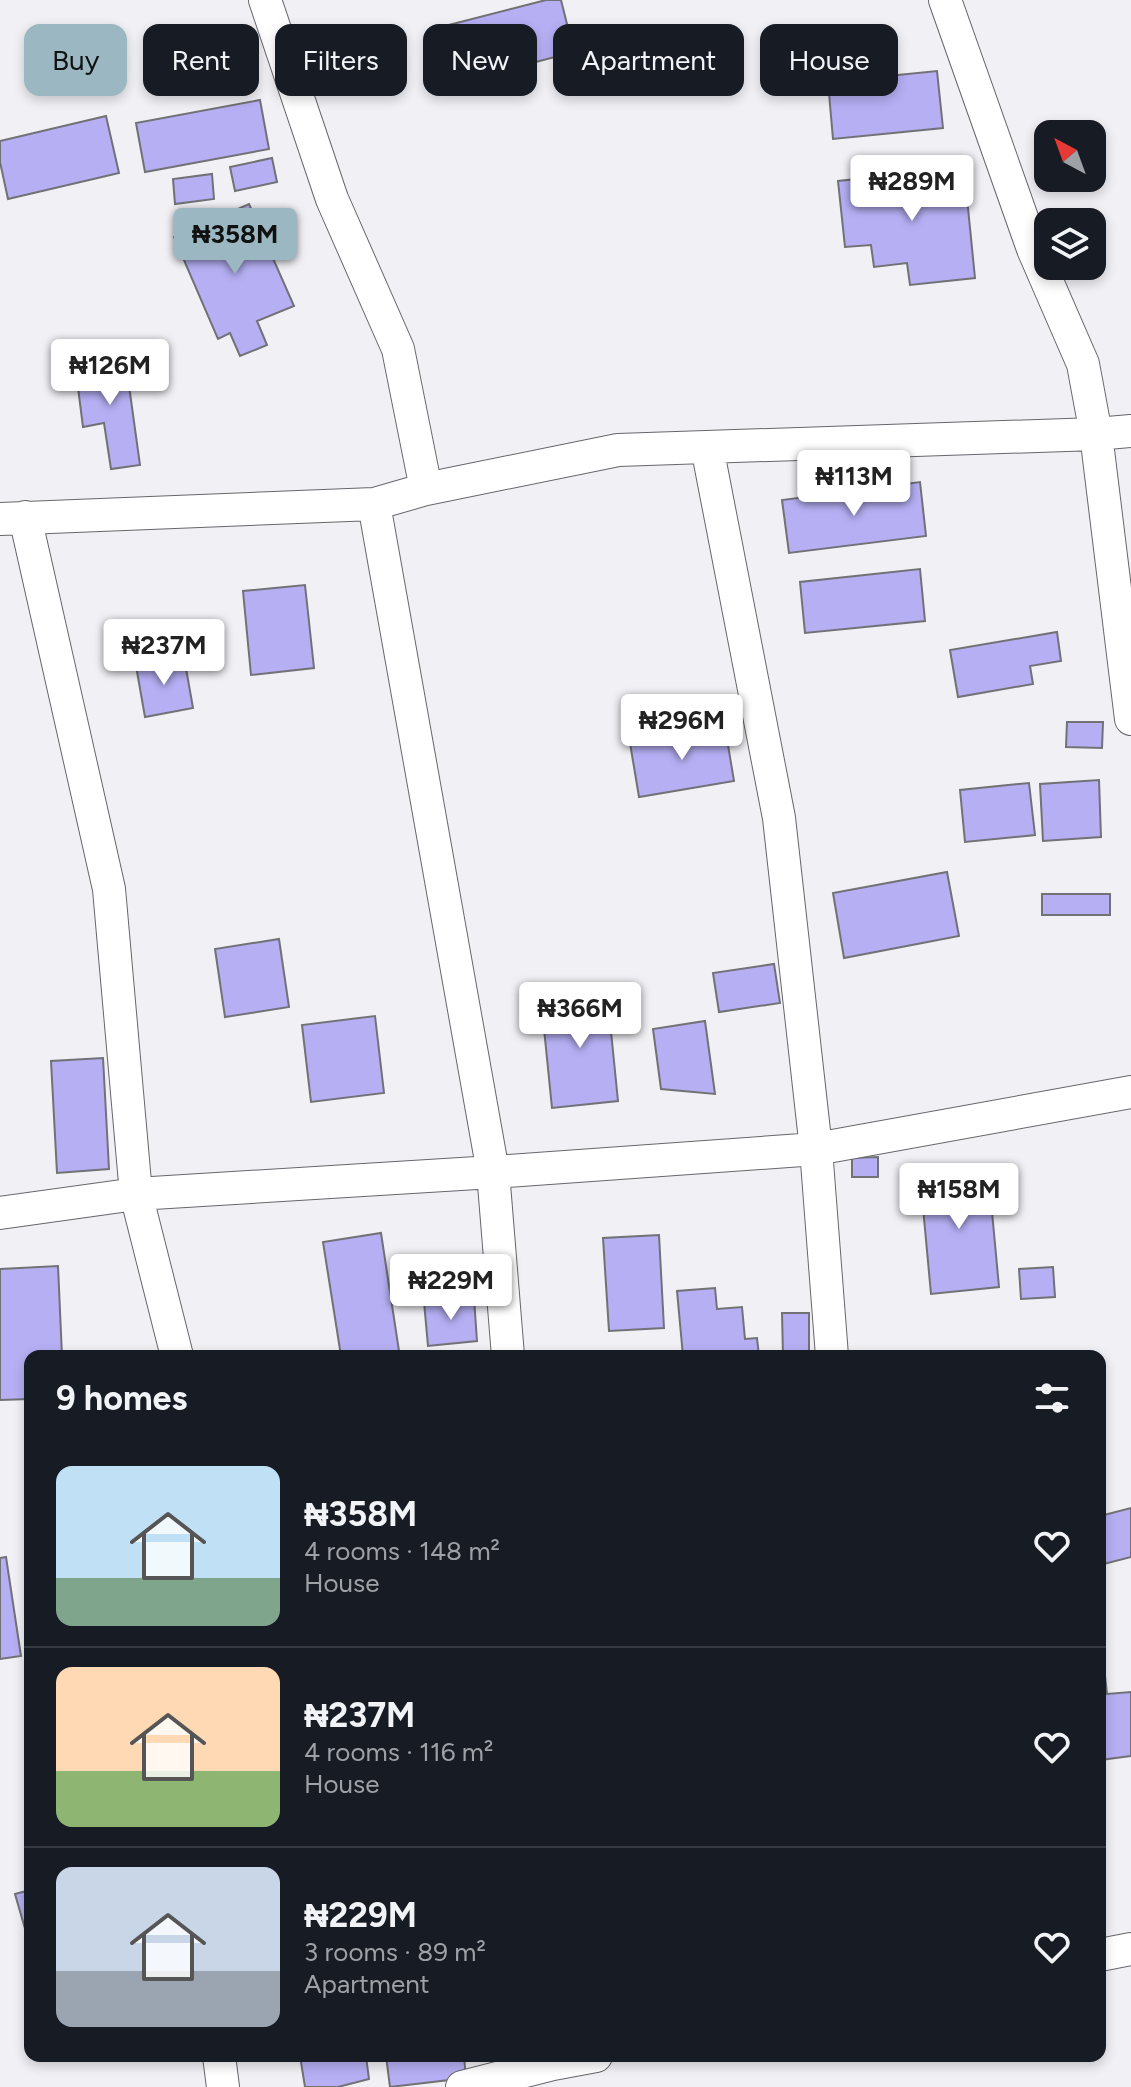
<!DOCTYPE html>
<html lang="en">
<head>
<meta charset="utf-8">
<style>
	:root { --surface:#171b24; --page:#242831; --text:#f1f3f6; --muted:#9ea1a6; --line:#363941; --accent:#9ab7c2 }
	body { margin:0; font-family:Figtree,sans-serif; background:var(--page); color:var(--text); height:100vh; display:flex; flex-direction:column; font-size:30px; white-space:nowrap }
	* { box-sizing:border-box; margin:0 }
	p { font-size:26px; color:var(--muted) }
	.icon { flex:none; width:44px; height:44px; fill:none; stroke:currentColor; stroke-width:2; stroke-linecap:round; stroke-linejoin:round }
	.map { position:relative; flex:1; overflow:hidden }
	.panel { position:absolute; left:24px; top:1350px; width:1082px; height:712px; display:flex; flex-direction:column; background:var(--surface); border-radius:16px; box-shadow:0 4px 12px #0003 }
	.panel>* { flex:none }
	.banner { position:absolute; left:24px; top:24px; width:1084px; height:72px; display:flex; gap:16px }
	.needle { width:52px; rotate:319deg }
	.controls { position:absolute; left:1034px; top:120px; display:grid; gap:16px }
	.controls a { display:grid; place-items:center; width:72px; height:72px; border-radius:16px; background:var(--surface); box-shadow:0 4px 12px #0003; font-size:40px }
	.price { position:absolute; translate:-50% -68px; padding:0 18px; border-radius:8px; background:#fff; color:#222; font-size:26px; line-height:52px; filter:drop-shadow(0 2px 4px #0008) }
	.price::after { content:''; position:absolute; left:50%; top:48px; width:24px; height:18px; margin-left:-12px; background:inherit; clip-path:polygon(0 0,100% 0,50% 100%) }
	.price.on { background:var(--accent); color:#111 }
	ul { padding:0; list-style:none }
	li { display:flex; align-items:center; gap:24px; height:200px; padding:0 32px }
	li+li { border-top:2px solid var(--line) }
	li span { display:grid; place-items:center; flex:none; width:224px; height:160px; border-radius:16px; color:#555 }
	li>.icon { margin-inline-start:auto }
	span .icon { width:96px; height:96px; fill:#fffc; stroke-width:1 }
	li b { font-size:34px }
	h2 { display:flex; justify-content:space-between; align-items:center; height:96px; padding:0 32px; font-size:34px }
	.pill { padding:0 28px; border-radius:16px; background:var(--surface); box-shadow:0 4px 12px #0003; font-size:28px; line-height:72px }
	.pill.on { background:var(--accent); color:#111 }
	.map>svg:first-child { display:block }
</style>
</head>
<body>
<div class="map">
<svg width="1131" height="2087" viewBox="0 0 1131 2087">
	<rect width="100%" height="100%" fill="#f0f0f5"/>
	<path fill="#b6aff4" stroke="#727176" stroke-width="2" d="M546,0h15l13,52 -122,32 -15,-56z
		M937,71l6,57 -110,11 -5,-57z
		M260,100l9,49 -124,23 -9,-49z
		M106,116l13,57 -111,26 -8,-37v-21z
		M272,158l5,24 -42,9 -5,-24z
		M964,168l11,110 -65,7 -3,-22 -33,4 -3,-22 -26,2 -7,-66z
		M212,174l2,25 -39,5 -2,-25z
		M249,204l45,102 -37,15 10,24 -27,11 -10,-23 -12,6 -44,-102z
		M125,357l15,108 -29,4 -7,-46 -21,4 -8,-63z
		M920,482l6,54 -137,17 -7,-53z
		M920,569l5,52 -120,12 -5,-51z
		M305,585l9,83 -63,7 -8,-84z
		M1057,632l4,29 -31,5 3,18 -75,13 -8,-47z
		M184,657l9,51 -48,9 -9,-51z
		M1067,722h36l-1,26 -36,-1z
		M725,727l9,54 -95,16 -9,-54z
		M1099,780l2,57 -58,4 -3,-57z
		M1029,783l6,52 -70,7 -5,-52z
		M947,872l12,64 -115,22 -11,-65z
		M1042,894h68v21h-68z
		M279,939l10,68 -64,10 -10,-68z
		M774,964l6,39 -61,9 -6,-39z
		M607,992l11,109 -66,7 -11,-109z
		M375,1016l9,77 -73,9 -9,-77z
		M705,1021l10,73 -54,-5 -8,-60z
		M103,1058l6,111 -52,4 -6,-112z
		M878,1157v20h-26v-19z
		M988,1169l11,118 -68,7 -11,-119z
		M381,1233l18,118 -31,5h-27l-18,-114z
		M659,1235l5,93 -55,3 -6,-93z
		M58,1266l4,90h-32v43l-30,1v-131z
		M1053,1267l2,30 -34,2 -2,-30z
		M715,1288l2,21 25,-2 3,32 12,-1 2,18h-76l-6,-65z
		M474,1298l3,43 -49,5 -4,-44z
		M782,1313h27v43h-26z
		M1131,1508v49l-31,8v-49z
		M6,1557l15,99 -21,3v-101z
		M1103,1657l4,37 24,-2v64l-31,4v-102z
		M30,1890v56l-15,-52z
		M300,2056h66l3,23 -31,8h-33z
		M386,2056h78l2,22 -76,9z"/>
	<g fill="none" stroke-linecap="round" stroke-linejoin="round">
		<g stroke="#67666b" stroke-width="34">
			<path id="street" d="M265,0l67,199 66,150 28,140
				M945,0l88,249 50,115 13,70 35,285
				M707,447l72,371 37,331 16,207
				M374,504l119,668 15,184
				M25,517l84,372 27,305 41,162
				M0,519l374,-15 52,-15 192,-39 478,-16 35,-3
				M0,1213l136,-19 357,-22 323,-23 315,-57
				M1100,1955l31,-6
				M219,2056l4,31
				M462,2087l91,-23 43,-8"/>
		</g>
		<use href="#street" stroke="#fff" stroke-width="32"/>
	</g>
</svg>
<div class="controls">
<a><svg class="needle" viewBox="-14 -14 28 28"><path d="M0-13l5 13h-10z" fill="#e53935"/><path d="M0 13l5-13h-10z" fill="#9ea1a6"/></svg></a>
<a><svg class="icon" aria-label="layers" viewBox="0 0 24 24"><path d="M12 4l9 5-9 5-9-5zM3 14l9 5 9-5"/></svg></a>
</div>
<b class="price" style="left:912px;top:223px">₦289M</b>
<b class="price on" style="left:235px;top:276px">₦358M</b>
<b class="price" style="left:110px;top:407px">₦126M</b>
<b class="price" style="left:854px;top:518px">₦113M</b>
<b class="price" style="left:164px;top:687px">₦237M</b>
<b class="price" style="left:682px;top:762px">₦296M</b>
<b class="price" style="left:580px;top:1050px">₦366M</b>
<b class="price" style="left:959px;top:1231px">₦158M</b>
<b class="price" style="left:451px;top:1322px">₦229M</b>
<div class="banner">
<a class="pill on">Buy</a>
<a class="pill">Rent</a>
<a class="pill">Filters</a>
<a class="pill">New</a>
<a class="pill">Apartment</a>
<a class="pill">House</a>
</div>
<section class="panel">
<h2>9 homes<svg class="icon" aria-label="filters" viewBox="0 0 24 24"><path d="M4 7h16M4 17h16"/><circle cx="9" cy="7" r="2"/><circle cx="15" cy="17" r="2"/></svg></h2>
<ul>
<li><span style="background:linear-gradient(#bfe0f5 70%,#7fa58c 0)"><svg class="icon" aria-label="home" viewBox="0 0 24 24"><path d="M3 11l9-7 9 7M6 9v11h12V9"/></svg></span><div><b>₦358M</b><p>4 rooms · 148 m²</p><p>House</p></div><svg class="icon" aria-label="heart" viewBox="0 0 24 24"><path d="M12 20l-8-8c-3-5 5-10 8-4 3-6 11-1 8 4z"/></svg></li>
<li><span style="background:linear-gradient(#ffd9b3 65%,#8fb573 0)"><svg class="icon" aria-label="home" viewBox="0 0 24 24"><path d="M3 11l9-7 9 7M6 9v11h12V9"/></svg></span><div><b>₦237M</b><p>4 rooms · 116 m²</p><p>House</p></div><svg class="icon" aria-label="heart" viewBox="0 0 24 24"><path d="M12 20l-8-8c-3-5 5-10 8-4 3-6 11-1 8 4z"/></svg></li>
<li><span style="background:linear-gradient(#c9d6e8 65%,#9aa5b1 0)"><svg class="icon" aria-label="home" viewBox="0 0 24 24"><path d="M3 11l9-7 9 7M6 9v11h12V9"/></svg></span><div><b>₦229M</b><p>3 rooms · 89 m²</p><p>Apartment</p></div><svg class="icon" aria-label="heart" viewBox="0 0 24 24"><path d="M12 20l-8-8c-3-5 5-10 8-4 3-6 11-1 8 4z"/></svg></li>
</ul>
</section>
</div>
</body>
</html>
